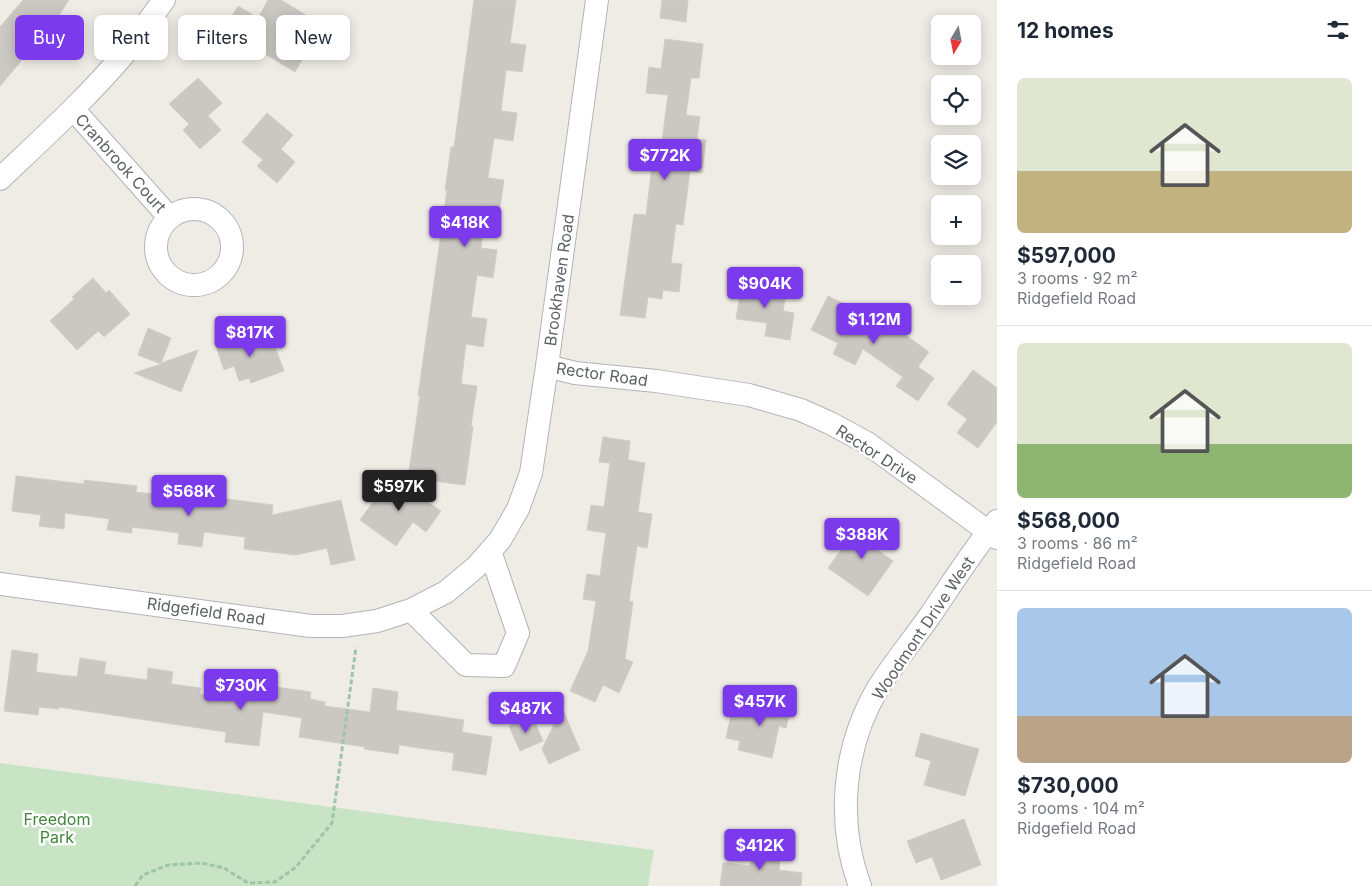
<!DOCTYPE html>
<html lang="en">
<head>
<meta charset="utf-8">
<style>
	:root { --surface:#fff; --page:#f6f6f7; --text:#1f2937; --muted:#747a83; --line:#e0e1e3; --accent:#7c3aed }
	body { margin:0; font-family:Inter,sans-serif; background:var(--page); color:var(--text); height:100vh; display:flex; flex-direction:column; font-size:19px; white-space:nowrap }
	* { box-sizing:border-box; margin:0 }
	p { font-size:16px; color:var(--muted) }
	.icon { flex:none; width:28px; height:28px; fill:none; stroke:currentColor; stroke-width:2; stroke-linecap:round; stroke-linejoin:round }
	.map { position:relative; flex:1; overflow:hidden }
	.details { display:flex; flex-direction:column; background:var(--surface); width:375px }
	.details>* { flex:none }
	.guide { position:absolute; left:15px; top:15px; width:475px; height:45px; display:flex; gap:10px }
	.needle { width:32px; rotate:190deg }
	.buttons { position:absolute; left:931px; top:15px; display:grid; gap:10px }
	.buttons a { display:grid; place-items:center; width:50px; height:50px; border-radius:8px; background:var(--surface); box-shadow:0 2px 12px #0003; font-size:25px }
	.price { position:absolute; translate:-50% -42px; padding:0 11px; border-radius:5px; background:var(--accent); color:#fff; font-size:16px; line-height:32px; filter:drop-shadow(0 1px 2px #0008) }
	.price::after { content:''; position:absolute; left:50%; top:30px; width:15px; height:11px; margin-left:-8px; background:inherit; clip-path:polygon(0 0,100% 0,50% 100%) }
	.price.active { background:#222; color:#fff }
	ul { padding:0; list-style:none }
	li { display:grid; align-content:center; gap:10px; height:265px; padding:0 20px }
	li+li { border-top:1px solid var(--line) }
	li span { display:grid; place-items:center; height:155px; border-radius:8px; color:#555 }
	li>.icon { margin-inline-start:auto }
	span .icon { width:90px; height:90px; fill:#fffc; stroke-width:1 }
	li b { font-size:21px }
	h2 { display:flex; justify-content:space-between; align-items:center; height:60px; padding:0 20px; font-size:21px }
	.tag { padding:0 18px; border-radius:8px; background:var(--surface); box-shadow:0 2px 12px #0003; font-size:18px; line-height:45px }
	.tag.active { background:var(--accent); color:#fff }
	main { display:flex; flex:1; min-height:0 }
	.map>svg:first-child { display:block }
</style>
</head>
<body>
<main>
<div class="map">
<svg width="997" height="886" viewBox="0 0 997 886">
	<rect width="100%" height="100%" fill="#efece6"/>
	<path fill="#c8e4c5" d="M0,763l654,87 -6,36h-648z"/>
	<path fill="#cbc7c3" stroke="#d3cdc5" d="M23,0h46l-11,17 11,8 -17,20 -10,-9 -42,50v-59z
		M268,0h13l28,17 -15,23 14,9 -13,23 -71,-43 14,-23 20,12z
		M474,0h42l-6,43 16,2 -4,27 -16,-2 -5,41 16,2 -4,28 -19,-3 -6,40 16,2 -4,28 -14,-2 -5,42 16,2 -4,28 -16,-3 -6,42 16,2 -4,28 -17,-3 -5,40 16,2 -6,40 2,1 -8,58 -57,-7 12,-82h-2l29,-206h-2l6,-43h3z
		M662,0h26l-2,22 -26,-4z
		M665,39l38,5 -4,34h-8l-5,37 14,2 -3,22 9,1 -4,33 -12,-2 -7,54 -7,-1 -5,39 11,1 -3,28 -16,-2 -1,9 -14,-2 -3,21 -25,-3 14,-101 12,1 6,-49 -12,-1 3,-26 19,2 6,-46 -22,-2 3,-26 12,2z
		M198,78l24,25 -14,13 13,14 -21,19 -17,-19 6,-6 -20,-20z
		M267,113l26,22 -12,14 14,13 -18,21 -20,-17 6,-6 -21,-18z
		M93,278l13,15 3,-3 21,24 -26,23 -6,-6 -21,19 -27,-29 24,-22 -2,-2z
		M742,282l34,4 -1,7 11,1 -3,17 11,2 -4,27 -25,-4 2,-13 -31,-4z
		M828,296l31,15 -3,6 40,19 4,-5 29,21 -11,15 16,11 -16,23 -22,-15 7,-9 -40,-28 -8,16 -22,-11 5,-11 -27,-13z
		M148,328l23,10 -10,25 37,-13 -17,42 -47,-19 27,-9 -23,-9z
		M270,334l14,37 -33,12 -2,-5 -10,3 -5,-15 -10,4 -9,-27 22,-8 4,10z
		M973,370l24,18v34l-19,26 -21,-15 10,-14 -20,-15z
		M603,437l27,4 -2,19 17,3 -7,49 14,2 -5,34 -10,-2 -8,55 4,1 -8,57 8,3 -14,31 -16,-8 -8,17 -25,-11 18,-40 8,-50 -13,-2 4,-25 13,2 6,-43 -19,-3 4,-25 13,2 6,-44 -11,-1z
		M16,476l68,8v-4l53,6 -1,6 84,10v-4l53,7 -1,10 69,-15 14,60 -24,5 -4,-17 -31,7 -52,-6 1,-12 -41,-5 -2,15 -24,-3 1,-11 -47,-6v6l-25,-3 2,-11 -44,-6 -1,16 -25,-3 2,-11 -29,-4z
		M391,477l50,34 -15,21 -13,-10 -17,24 -36,-26z
		M862,520l21,14 -10,13 20,14 -25,35 -40,-28z
		M12,650l26,4 -2,18 41,5 3,-19 26,4 -2,12 43,6 1,-12 25,4 -2,12 30,4 -1,6 39,6 2,-18 70,10 -1,7 15,3v4l45,6 3,-24 25,4 -2,18 68,10 -2,12 30,5 -6,38 -34,-5 2,-17 -55,-8 -1,9 -34,-5 1,-2 -66,-10 3,-19 -39,-6 -4,34 -34,-4 1,-10 -167,-25v2l-20,-2 -1,8 -34,-4z
		M764,695l28,6 -6,27 -7,-2 -7,32 -34,-8 2,-9 -14,-3 6,-28 27,6z
		M562,708l18,42 -31,14 -7,-15z
		M532,716l11,25 -23,10 -11,-25z
		M921,733l58,16 -14,47 -41,-11 7,-24 -16,-5z
		M964,819l17,46 -40,15 -9,-23 -16,6 -9,-22z
		M752,845l29,4 -2,21 23,3 -1,13h-81l3,-23 27,3z"/>
	<g fill="none" stroke-linecap="round" stroke-linejoin="round">
		<g stroke="#b1b4b7" stroke-width="24">
			<path id="minor" d="M73,109l96,108
				M0,179c43,-41 87,-81 125,-126 14,-17 26,-36 39,-53
				M156 247a38 38 0 1 1 76 0a38 38 0 1 1-76 0Z
				M547,366l28,7 81,8 93,14 52,15 29,13 37,20 130,95
				M0,584l311,42h31l35,-5 34,-11 35,-18 30,-25 24,-27 18,-31 13,-36 16,-107 50,-366
				M411,610l55,55 38,1 14,-33 -28,-82
				M860,886c-24,-64 -17,-139 18,-198 15,-24 34,-47 51,-71 22,-32 43,-66 68,-96"/>
		</g>
		<path stroke="#9ec5a6" stroke-width="3" stroke-dasharray="5 2.5" stroke-linecap="butt" d="M135,886l8,-11 25,-10 34,-2 22,5 24,15 27,-1 21,-15 36,-44 24,-176"/>
		<use href="#minor" stroke="#fff" stroke-width="22"/>
	</g>
	<g text-anchor="middle" dominant-baseline="central" stroke-width="5" stroke-linejoin="round" paint-order="stroke">
		<g font-size="16" fill="#5e6265" stroke="#fff">
			<text transform="translate(121 163) rotate(48)">Cranbrook Court</text>
			<text transform="translate(559 280) rotate(-82)">Brookhaven Road</text>
			<text transform="translate(602 374) rotate(8)">Rector Road</text>
			<text transform="translate(877 454) rotate(33)">Rector Drive</text>
			<text transform="translate(206 611) rotate(8)">Ridgefield Road</text>
			<text transform="translate(923 628) rotate(-56)">Woodmont Drive West</text>
		</g>
		<g font-size="16" fill="#41853d" stroke="#fff">
			<text x="57" y="819">Freedom<tspan x="57" dy="18">Park</tspan></text>
		</g>
	</g>
</svg>
<div class="buttons">
<a><svg class="needle" viewBox="-14 -14 28 28"><path d="M0-13l5 13h-10z" fill="#e53935"/><path d="M0 13l5-13h-10z" fill="#747a83"/></svg></a>
<a><svg class="icon" aria-label="locate" viewBox="0 0 24 24"><circle cx="12" cy="12" r="6"/><path d="M12 2v4M12 18v4M2 12h4M18 12h4"/></svg></a>
<a><svg class="icon" aria-label="layers" viewBox="0 0 24 24"><path d="M12 4l9 5-9 5-9-5zM3 14l9 5 9-5"/></svg></a>
<a>+</a>
<a>−</a>
</div>
<b class="price" style="left:665px;top:181px">$772K</b>
<b class="price" style="left:465px;top:248px">$418K</b>
<b class="price" style="left:765px;top:309px">$904K</b>
<b class="price" style="left:874px;top:345px">$1.12M</b>
<b class="price" style="left:250px;top:358px">$817K</b>
<b class="price active" style="left:399px;top:512px">$597K</b>
<b class="price" style="left:189px;top:517px">$568K</b>
<b class="price" style="left:862px;top:560px">$388K</b>
<b class="price" style="left:241px;top:711px">$730K</b>
<b class="price" style="left:760px;top:727px">$457K</b>
<b class="price" style="left:526px;top:734px">$487K</b>
<b class="price" style="left:760px;top:871px">$412K</b>
<div class="guide">
<a class="tag active">Buy</a>
<a class="tag">Rent</a>
<a class="tag">Filters</a>
<a class="tag">New</a>
</div>
</div>
<section class="details">
<h2>12 homes<svg class="icon" aria-label="filters" viewBox="0 0 24 24"><path d="M4 7h16M4 17h16"/><circle cx="9" cy="7" r="2"/><circle cx="15" cy="17" r="2"/></svg></h2>
<ul>
<li><span style="background:linear-gradient(#dfe7d0 60%,#c2b280 0)"><svg class="icon" aria-label="home" viewBox="0 0 24 24"><path d="M3 11l9-7 9 7M6 9v11h12V9"/></svg></span><div><b>$597,000</b><p>3 rooms · 92 m²</p><p>Ridgefield Road</p></div></li>
<li><span style="background:linear-gradient(#dfe7d0 65%,#8fb573 0)"><svg class="icon" aria-label="home" viewBox="0 0 24 24"><path d="M3 11l9-7 9 7M6 9v11h12V9"/></svg></span><div><b>$568,000</b><p>3 rooms · 86 m²</p><p>Ridgefield Road</p></div></li>
<li><span style="background:linear-gradient(#a9c7e8 70%,#b9a48a 0)"><svg class="icon" aria-label="home" viewBox="0 0 24 24"><path d="M3 11l9-7 9 7M6 9v11h12V9"/></svg></span><div><b>$730,000</b><p>3 rooms · 104 m²</p><p>Ridgefield Road</p></div></li>
</ul>
</section>
</main>
</body>
</html>
